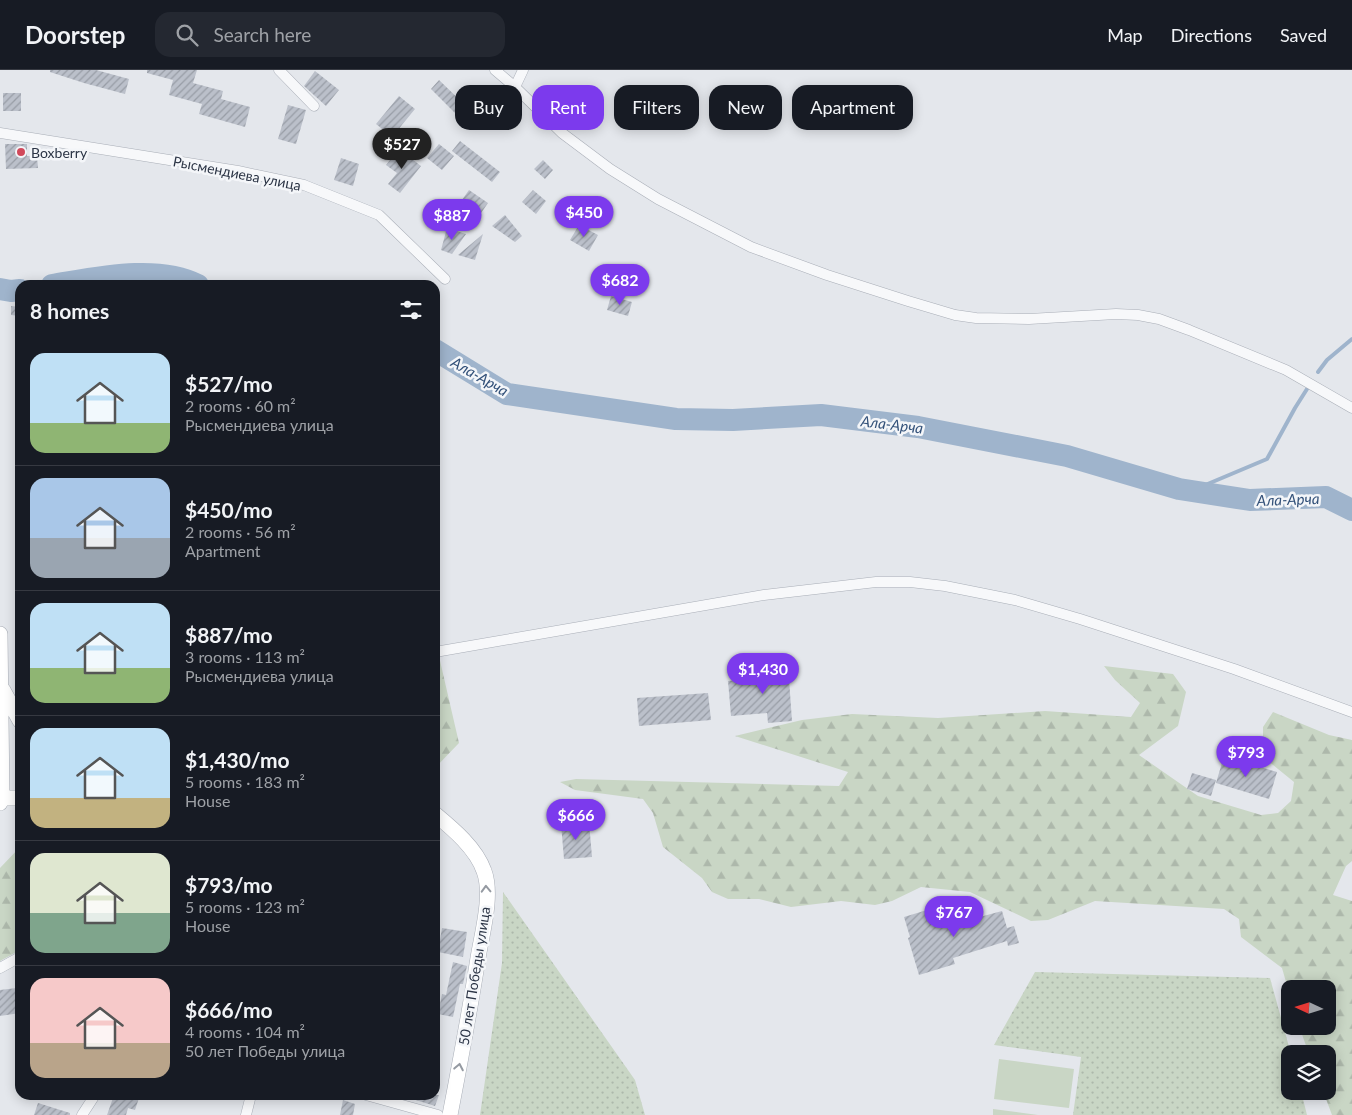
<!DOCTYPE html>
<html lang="en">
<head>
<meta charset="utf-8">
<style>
	:root { --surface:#171b24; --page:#242831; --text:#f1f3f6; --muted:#9ea1a6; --line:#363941; --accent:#7c3aed }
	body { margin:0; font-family:Lato,sans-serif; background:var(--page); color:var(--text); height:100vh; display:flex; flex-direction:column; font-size:19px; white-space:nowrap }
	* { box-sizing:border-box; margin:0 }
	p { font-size:16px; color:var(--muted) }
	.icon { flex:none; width:28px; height:28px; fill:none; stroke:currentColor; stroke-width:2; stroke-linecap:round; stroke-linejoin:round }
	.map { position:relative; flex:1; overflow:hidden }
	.details { position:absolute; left:15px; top:210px; width:425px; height:820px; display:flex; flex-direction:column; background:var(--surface); border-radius:15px; box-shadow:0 2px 12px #0003 }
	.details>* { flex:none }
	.guide { position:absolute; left:455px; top:15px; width:475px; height:45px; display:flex; gap:10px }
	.needle { width:32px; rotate:274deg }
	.buttons { position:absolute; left:1281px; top:910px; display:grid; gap:10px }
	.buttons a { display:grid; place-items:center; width:55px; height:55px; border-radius:10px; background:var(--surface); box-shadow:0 2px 12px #0003; font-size:25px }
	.price { position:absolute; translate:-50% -42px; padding:0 11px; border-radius:18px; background:var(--accent); color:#fff; font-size:16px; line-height:32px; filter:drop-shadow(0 1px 2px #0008) }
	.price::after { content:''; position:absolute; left:50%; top:30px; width:15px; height:11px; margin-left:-8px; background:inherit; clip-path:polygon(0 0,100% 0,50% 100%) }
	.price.current { background:#222; color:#fff }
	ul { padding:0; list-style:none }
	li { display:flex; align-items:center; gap:15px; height:125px; padding:0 15px }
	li+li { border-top:1px solid var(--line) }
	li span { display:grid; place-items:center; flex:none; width:140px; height:100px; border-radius:15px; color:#555 }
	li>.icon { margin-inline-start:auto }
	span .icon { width:60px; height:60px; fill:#fffc; stroke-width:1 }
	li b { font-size:21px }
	h2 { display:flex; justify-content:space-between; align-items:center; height:60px; padding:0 15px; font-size:21px }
	.pill { padding:0 18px; border-radius:15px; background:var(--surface); box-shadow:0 2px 12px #0003; font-size:18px; line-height:45px }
	.pill.current { background:var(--accent); color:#fff }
	header { display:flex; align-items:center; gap:30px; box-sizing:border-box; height:70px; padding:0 25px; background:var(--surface); border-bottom:1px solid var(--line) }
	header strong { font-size:24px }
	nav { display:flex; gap:28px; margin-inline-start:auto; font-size:18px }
	.search { width:350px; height:45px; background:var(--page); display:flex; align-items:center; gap:12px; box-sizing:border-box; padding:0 18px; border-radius:15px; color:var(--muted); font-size:19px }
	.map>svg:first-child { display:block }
</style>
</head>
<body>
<header>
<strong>Doorstep</strong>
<div class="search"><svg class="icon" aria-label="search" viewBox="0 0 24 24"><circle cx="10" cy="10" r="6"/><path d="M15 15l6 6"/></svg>Search here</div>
<nav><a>Map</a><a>Directions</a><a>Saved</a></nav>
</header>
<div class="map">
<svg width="1352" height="1045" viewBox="0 0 1352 1045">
	<defs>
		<pattern id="grass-dots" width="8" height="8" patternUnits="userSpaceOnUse" patternTransform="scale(1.25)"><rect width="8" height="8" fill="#c9d6c5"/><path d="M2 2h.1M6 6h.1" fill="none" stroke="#adb8ab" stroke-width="1.8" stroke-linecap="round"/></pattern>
		<pattern id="forest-firs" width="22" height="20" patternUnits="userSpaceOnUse" patternTransform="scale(1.25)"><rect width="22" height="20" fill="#c9d6c5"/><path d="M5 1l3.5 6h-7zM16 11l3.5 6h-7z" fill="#adb8ab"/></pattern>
		<pattern id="building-hatch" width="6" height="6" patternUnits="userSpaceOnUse" patternTransform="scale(1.25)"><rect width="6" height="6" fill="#bbc0ca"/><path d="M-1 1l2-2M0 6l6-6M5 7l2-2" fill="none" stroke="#989da6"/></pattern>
	</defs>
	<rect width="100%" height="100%" fill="#e4e7ec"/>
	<path fill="url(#grass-dots)" d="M503,822l132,188 10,35h-165l22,-152z
		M1035,902l235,6 21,76 -1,37h11l6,24h-234l8,-58 -87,-12z"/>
	<path fill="url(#forest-firs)" d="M435,569l24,104 -24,25z
		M1104,596l69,8 13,18 -8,34 -39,29 59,41 63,19 17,-2 13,-12 3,-19 -27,-22 -4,-16v-17l10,-15 56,23 23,5v121l-6,5 -13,29 19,6v214h-20l-9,-24h5v-37h-19l-10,-28h29v-37h-38v7l-8,-28 -41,-31 -2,-18 -15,-10 -129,-8 -47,19 -17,1 -61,-29 -49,-5 -29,14 -17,4 -34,-4 -50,6 -32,-8h-31l-16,-7 -10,-14 -39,-31 -10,-34 -10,-14 -68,-9 -15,-8 16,-3 263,7 9,-14 -113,-36 67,-16 50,-6 86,4 107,-7 86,6 9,-14 -25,-23z
		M20,777v103l-20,11v-93z"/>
	<path fill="#c9d6c5" d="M999,989l75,10 -5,39 -75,-9z
		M993,1039l45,6h-45z"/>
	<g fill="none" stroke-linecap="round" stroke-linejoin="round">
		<path stroke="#9fb4cc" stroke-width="4" d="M1318,302l9,-12 25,-21
			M1191,421l76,-32 28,-51 12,-19"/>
		<path stroke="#9fb4cc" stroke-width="22" d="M52,215c44,-7 105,-21 146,0
			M0,219l11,2 9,-1
			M435,280l72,44 169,25 57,1 88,-5 97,12 149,29 112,33 71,11 76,-3 26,13"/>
	</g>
	<path fill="url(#building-hatch)" d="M50,0h46l33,9 -4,15 -41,-11 -34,-11z
		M147,0h50l-4,13 30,8 -2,8 29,8 -5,20 -46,-13 3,-10 -33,-9 4,-15 -26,-7z
		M315,1l24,19 -13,16 -22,-20z
		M439,10l27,26 -9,9 -26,-26z
		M3,23h18v18h-18z
		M399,26l16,13 -23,28 -16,-13z
		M288,35l18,5 -10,34 -18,-5z
		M460,71l40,31 -8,10 -40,-31z
		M5,74h22v12h10l1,12 -32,1z
		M439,74l15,12 -12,14 -15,-12z
		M399,79l22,17 -21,27 -12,-9 9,-11 -11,-8z
		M341,88l18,6 -6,22 -19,-6z
		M543,90l10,10 -8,9 -11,-10z
		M469,120l19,13 -11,16v-3l-18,-12z
		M533,120l13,11 -10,13 -14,-12z
		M505,145l17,21 -7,6 -23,-16z
		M579,155l19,10 -9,16 -19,-11z
		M447,158l19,6 -14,20 -11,-4z
		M483,164l-8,26 -17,-5z
		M611,226l21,6 -4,14 -21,-6z
		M11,236l9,1v9l-9,-1z
		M788,595l4,56 -24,2 -1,-10 -36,3 -3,-35 37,-3 -1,-11z
		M708,623l3,27 -72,6 -2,-28z
		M1224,686l53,16 -8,27 -53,-16z
		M1192,703l24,7 -5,16 -24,-7z
		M589,752l3,35 -28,2 -3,-35z
		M927,840l5,16 42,-13 2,5 26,-7 5,17 7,-2 5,17 -11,3 -1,-5 -54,17 2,6 -36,11 -11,-37 2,-1 -6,-20z
		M442,858l25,4 -4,25 -25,-5z
		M453,892l14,4 -4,18h-3l-7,33 -15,-3 4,-20 4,1z
		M17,918l3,25 -20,3v-26z
		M114,1025h26l-5,15 -7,-2 -2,7h-19z
		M407,1025h32l-4,11 -29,-9z
		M343,1030l12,4 -2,11h-13z
		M38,1033l32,10v2h-36z"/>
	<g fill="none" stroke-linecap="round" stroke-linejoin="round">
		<g stroke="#a9aeb7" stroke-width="11">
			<path id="street" d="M279,0l35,36
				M495,0l20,17 47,46 48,36 48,30 93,48 76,28 81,26 47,14 21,3 53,1 87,-5 22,1 21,4 30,11 97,40 66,38
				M515,17l8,-17
				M0,63l238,38 66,14 75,30 66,64
				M435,582l329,-57 112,-13h34l35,4 70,14 65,19 154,50 118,43
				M0,898l20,-11
				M366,1025l72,20
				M82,1045l13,-20
				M246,1045l5,-20"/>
		</g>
		<g stroke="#a9aeb7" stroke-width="16">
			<path id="secondary" d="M0,564l2,164 -2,5
				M3,620l17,31
				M0,728h20
				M435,744c18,15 41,34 49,57 9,24 -2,62 -6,87 -8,52 -18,105 -28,157"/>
		</g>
		<use href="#street" stroke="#f7f8fa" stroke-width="10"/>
		<use href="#secondary" stroke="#fff" stroke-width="15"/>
	</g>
	<defs><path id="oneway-chevron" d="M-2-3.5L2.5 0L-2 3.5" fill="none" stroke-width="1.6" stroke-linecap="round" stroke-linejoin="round" transform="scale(1.25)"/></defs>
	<g stroke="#959aa2">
		<use href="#oneway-chevron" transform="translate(486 819) rotate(-92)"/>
		<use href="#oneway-chevron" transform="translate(459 997) rotate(-79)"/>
	</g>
	<circle fill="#d1495b" stroke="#f4f6f9" stroke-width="2" cx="21" cy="82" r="5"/>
	<g text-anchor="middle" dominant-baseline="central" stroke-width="5" stroke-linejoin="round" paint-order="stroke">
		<g font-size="14" fill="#2b3445" stroke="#f4f6f9" text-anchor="start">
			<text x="31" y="82">Boxberry</text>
		</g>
		<g font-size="14" fill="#2b3445" stroke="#f4f6f9">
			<text transform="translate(237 103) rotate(11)">Рысмендиева улица</text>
			<text transform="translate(474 906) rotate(-81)">50 лет Победы улица</text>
		</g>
		<g font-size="15" font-style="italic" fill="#34527a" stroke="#f4f6f9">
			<text transform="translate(480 306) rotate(30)">Ала-Арча</text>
			<text transform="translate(892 354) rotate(7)">Ала-Арча</text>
			<text transform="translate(1288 429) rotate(-2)">Ала-Арча</text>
		</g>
	</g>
</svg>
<div class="buttons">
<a><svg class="needle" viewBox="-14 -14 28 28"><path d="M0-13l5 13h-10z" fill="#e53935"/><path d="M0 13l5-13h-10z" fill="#9ea1a6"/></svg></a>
<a><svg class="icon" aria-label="layers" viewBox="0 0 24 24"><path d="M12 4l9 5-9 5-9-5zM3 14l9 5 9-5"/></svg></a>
</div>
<b class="price current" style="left:402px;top:100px">$527</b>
<b class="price" style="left:584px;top:168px">$450</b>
<b class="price" style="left:452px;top:171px">$887</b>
<b class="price" style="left:620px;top:236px">$682</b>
<b class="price" style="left:763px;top:625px">$1,430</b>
<b class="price" style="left:1246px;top:708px">$793</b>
<b class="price" style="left:576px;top:771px">$666</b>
<b class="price" style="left:954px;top:868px">$767</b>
<div class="guide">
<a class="pill">Buy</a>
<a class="pill current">Rent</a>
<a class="pill">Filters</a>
<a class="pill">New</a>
<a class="pill">Apartment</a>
</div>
<section class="details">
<h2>8 homes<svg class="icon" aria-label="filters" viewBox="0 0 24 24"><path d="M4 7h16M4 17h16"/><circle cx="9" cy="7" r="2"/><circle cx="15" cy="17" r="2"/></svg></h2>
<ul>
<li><span style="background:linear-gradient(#bfe0f5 70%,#8fb573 0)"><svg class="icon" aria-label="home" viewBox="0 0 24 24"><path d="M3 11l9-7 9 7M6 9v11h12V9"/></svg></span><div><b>$527/mo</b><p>2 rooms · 60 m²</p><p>Рысмендиева улица</p></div></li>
<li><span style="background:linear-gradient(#a9c7e8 60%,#9aa5b1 0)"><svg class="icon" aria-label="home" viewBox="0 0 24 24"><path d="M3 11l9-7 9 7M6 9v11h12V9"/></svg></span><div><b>$450/mo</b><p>2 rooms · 56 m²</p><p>Apartment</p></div></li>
<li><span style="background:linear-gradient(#bfe0f5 65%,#8fb573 0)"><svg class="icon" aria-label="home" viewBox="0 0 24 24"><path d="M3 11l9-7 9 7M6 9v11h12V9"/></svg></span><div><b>$887/mo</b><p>3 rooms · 113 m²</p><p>Рысмендиева улица</p></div></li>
<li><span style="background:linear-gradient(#bfe0f5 70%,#c2b280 0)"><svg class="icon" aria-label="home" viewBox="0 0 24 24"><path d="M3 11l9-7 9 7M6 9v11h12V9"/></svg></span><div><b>$1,430/mo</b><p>5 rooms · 183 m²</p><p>House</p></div></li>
<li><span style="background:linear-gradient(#dfe7d0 60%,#7fa58c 0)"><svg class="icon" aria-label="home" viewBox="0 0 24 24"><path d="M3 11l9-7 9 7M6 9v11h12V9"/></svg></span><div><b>$793/mo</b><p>5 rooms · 123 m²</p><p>House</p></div></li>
<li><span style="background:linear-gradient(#f6c9c9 65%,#b9a48a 0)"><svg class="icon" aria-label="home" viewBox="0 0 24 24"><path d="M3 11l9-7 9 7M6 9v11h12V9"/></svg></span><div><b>$666/mo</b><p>4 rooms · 104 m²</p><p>50 лет Победы улица</p></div></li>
</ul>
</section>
</div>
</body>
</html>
